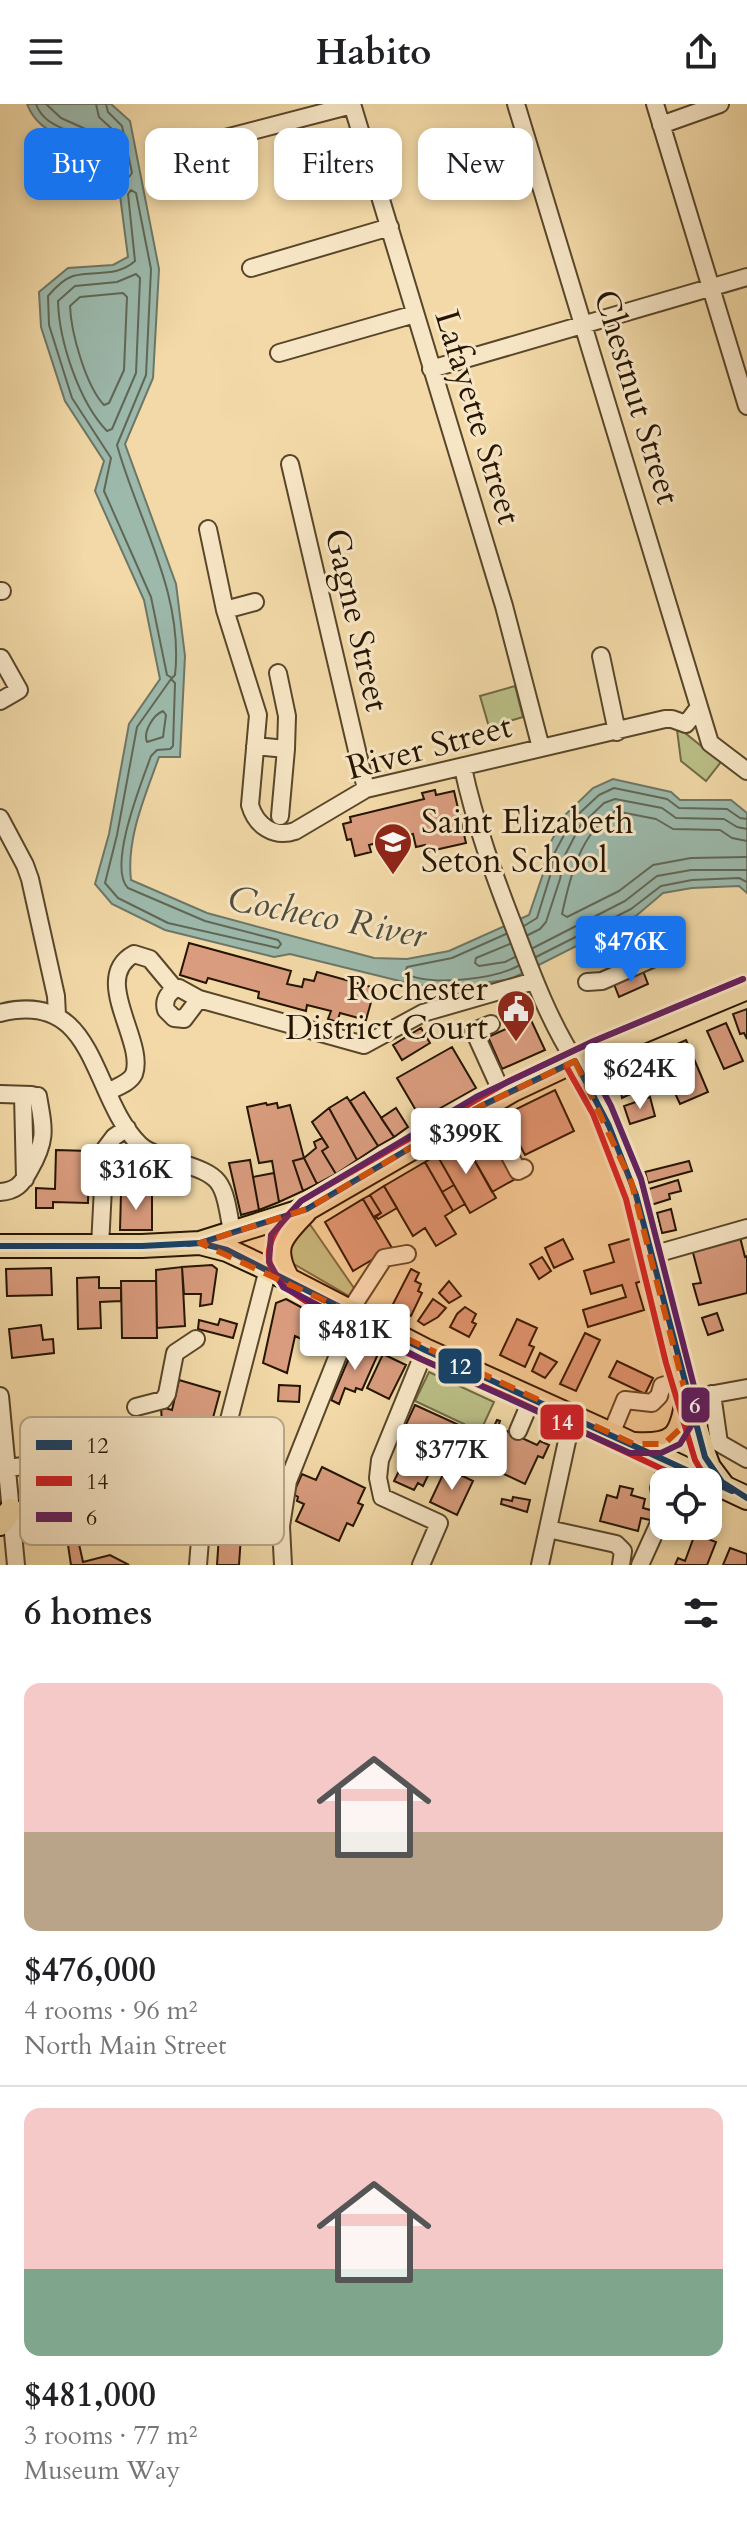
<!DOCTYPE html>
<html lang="en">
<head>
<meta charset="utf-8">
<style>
	:root { --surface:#fff; --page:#f2f2f2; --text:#202124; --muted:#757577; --line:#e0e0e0; --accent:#1a73e8 }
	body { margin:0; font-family:Cardo,serif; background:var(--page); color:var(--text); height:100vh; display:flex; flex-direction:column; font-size:30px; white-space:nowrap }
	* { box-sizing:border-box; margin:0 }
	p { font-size:26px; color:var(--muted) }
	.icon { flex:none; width:44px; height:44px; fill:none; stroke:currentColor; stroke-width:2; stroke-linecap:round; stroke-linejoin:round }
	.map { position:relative; height:1461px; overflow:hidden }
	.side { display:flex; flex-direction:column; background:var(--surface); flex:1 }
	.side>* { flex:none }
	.top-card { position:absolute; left:24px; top:24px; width:700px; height:72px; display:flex; gap:16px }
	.fabs { position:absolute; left:650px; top:1364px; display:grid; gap:16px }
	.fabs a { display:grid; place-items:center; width:72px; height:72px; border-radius:16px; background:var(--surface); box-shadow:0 4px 12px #0003; font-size:40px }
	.price { position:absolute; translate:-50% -68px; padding:0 18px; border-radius:8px; background:#fff; color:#222; font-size:26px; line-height:52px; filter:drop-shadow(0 2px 4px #0008) }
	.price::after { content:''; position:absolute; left:50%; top:48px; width:24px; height:18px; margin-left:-12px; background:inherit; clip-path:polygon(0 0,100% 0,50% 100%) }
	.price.active { background:var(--accent); color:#fff }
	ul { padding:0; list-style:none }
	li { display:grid; align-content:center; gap:16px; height:424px; padding:0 24px }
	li+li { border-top:2px solid var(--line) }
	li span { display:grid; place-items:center; height:248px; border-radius:16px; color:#555 }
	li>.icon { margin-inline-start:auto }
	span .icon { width:144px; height:144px; fill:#fffc; stroke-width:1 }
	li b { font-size:34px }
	h2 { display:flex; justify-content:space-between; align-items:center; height:96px; padding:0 24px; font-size:34px }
	.chip { padding:0 28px; border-radius:16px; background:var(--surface); box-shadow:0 4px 12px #0003; font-size:28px; line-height:72px }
	.chip.active { background:var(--accent); color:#fff }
	header { display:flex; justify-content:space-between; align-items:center; height:104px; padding:0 24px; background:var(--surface); font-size:36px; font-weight:800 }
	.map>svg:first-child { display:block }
</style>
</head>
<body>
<header><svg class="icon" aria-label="menu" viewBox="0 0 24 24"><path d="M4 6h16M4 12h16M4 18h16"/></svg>Habito<svg class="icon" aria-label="share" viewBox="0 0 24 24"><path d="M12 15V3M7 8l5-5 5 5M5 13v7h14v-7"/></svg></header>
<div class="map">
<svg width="747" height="1461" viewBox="0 0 747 1461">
	<rect width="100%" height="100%" fill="#f2d9a7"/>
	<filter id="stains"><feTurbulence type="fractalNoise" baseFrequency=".0025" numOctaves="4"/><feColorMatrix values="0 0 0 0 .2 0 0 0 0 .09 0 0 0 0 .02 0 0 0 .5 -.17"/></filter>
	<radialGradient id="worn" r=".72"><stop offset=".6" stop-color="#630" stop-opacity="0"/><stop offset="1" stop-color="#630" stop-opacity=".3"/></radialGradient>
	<path fill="#bbbf87" stroke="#706a44" stroke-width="2" d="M515,582l8,31 -34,10 -9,-31z
		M677,626l8,3 36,29 -15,19 -25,-20z
		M309,1119l47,68 -7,5 -57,-33 -2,-20z
		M429,1268l65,30 -30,65 -17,-7 17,-36 -49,-23z"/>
	<path fill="#9cb9ac" stroke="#6c7767" stroke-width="2" d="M27,0h84l19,17 29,148 -6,109 -28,66 51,140 9,72 -5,101h-21c-14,39 -33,82 -28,123l76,33 167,45 33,1 42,-8 80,-36 14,-41 4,-25 19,-35 27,-26 20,-9 58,13 9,8h51l16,13v80l-8,-7 -47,2 -29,5 -27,23 -125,63 -62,9 -33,-3 -126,-31 -16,3 -109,-27 -53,-26 -17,-20 14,-50 20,-110 31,-45 -16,-79 -49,-109 9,-30 -39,-60 -24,-74 -2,-35 29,-24 45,-3 15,-8 -10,-77c-12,-11 -24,-25 -38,-34 -22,-14 -42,-14 -53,-42z"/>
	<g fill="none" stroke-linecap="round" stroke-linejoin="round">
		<path stroke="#606756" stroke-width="2" d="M36,0c8,23 33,24 50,36 15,11 27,29 43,37l3,-4 -10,-47 -14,-14 -2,-8
			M46,0l15,14 29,13 23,18 3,-4 -3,-15 -14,-13 -3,-13
			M131,86l5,3 15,76 -5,106 -29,70c21,76 67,148 58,230l-3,3 -5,-3 -16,-78 -47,-106 7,-33 -39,-60 -23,-73 -1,-29c6,-7 16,-17 25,-20 21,-6 43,2 62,-15l-7,-67z
			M136,170l4,4 -4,95 -24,56 -5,2c-28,-29 -48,-90 -49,-130l17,-15 42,-4z
			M123,189l4,4 -3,73 -15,33 -5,2c-18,-19 -33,-72 -34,-99l10,-9z
			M171,575l4,4 -2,63 -3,3 -13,1 -6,6c-9,25 -44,111 -23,132l77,33 73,19 3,4 -3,4 -110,-25 -50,-25 -13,-15 12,-48 20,-108z
			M163,607l3,4 -3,22 -16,5c-4,-10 6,-27 16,-31z
			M747,737l-15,-3 -12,-8 -47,-1 -17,-10 -41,-8c-35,22 -45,66 -53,103l5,3 52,-26 34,-26 38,-7 56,-1
			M524,822l13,-8 13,-42 5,-24 17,-32 27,-25 15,-7 53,11 12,9 48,1 13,9 7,1
			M506,830l-54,24 -45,9 -2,6c24,14 89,6 113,-7
			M528,831l12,-6 6,-7 14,-43 5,-24 15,-29 24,-23 11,-4 47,9 14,10 48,1 13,8 10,2
			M510,840l-34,14 -1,5 4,3 26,-4 10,-5
			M533,844l92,-47 32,-25 34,-6h56
			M536,853l95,-48 30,-23 31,-6 47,-2 8,4"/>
	</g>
	<path fill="#d99c7e" stroke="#251500" stroke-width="2" d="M435,686l1,5 18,-4 12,52 -40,9 -1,-7 -9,2 -3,-13 -44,11 2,7 -16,4 -4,-17 -4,1 -4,-16 8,-2 -1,-5 74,-18 -2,-6z
		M189,839l102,28 -4,13 15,3 2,-8 10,2 3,-9 58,16 -9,32 -26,-7 -3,9 -9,-3 3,-8 -24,-6 -1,6 -48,-13 1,-6 -51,-14 -2,5 -26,-8z
		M643,867l5,13 -29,13 -5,-13z
		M747,905v30l-3,-6 -4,1 -7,-20z
		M530,914l15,32 -43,19 -14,-32z
		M726,919l17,38 -19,8 -17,-38z
		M421,924l9,15 -28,17 -9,-15z
		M686,936l22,52 -28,12 -6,-13 9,-4 -17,-38z
		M452,943l24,41 -55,31 -24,-41z
		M650,949l10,27 -38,18 -6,-31z
		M555,986l19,41 -49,24 -21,-40z
		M364,988l30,45 -16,9 -28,-45z
		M347,993l31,49 -21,14 -28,-52z
		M650,993l5,19 -25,8 -6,-18z
		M266,999l1,2 10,-2 1,5 12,-3 14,53 -11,3 10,30 -24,11 -7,-41 -13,2 -12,-56z
		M329,1004l28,52 -21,14 -14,-23 6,-4 -16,-25z
		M396,1004l12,19 -14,10 -13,-19z
		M488,1021l29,53 -25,14 -29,-52z
		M322,1034l6,9 -6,4 14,23 -19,10 -13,-26 12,-10 -2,-6z
		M463,1036l33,58 -26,15 -33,-58z
		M56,1046l33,1 -1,52 -35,-1v6h-17v-20l19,1z
		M437,1051l17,30 -12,7 -17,-30z
		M304,1054l13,26 -14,7 -10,-30z
		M250,1056l9,50 -18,5 -12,-52z
		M689,1057l3,10 -44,12 -3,-11z
		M425,1058l28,49 -8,5 11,18 -20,12 -11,-18 -12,8 -29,-50z
		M274,1069l5,29 -20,8 -6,-33z
		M678,1076l3,11 -12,3 1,5 -19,6 -5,-15z
		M454,1081l11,19 -12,7 -11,-19z
		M384,1082l13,22 -19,11 -3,-3 6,-3 -11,-18z
		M121,1089l31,1v36h-32z
		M370,1091l11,18 -7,5 -11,-19z
		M363,1095l29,49 -39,23 -28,-49z
		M671,1105l5,21 -14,3 -5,-20z
		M740,1133l5,20 2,-1v37l-48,12 -6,-21 8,-1 -9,-34z
		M633,1134l12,42 -9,3 8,27 -56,17 -5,-17 43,-13 -4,-12 -31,9 -7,-23 30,-9 -5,-17z
		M563,1135l10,20 -19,9 -9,-20z
		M542,1153l9,14 -12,8 -9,-15z
		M212,1161l5,4 -5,35 -12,2 1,-12h-17l-2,-27z
		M182,1163l3,59 -28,2 -1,-58z
		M51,1164l1,27 -45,1 -1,-27z
		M411,1165l8,4 -4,8 6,3 -3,7 4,2 -11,23 -19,-10z
		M99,1173v11h22v13l-21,1 1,26 -23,1 -1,-51z
		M121,1177h35l1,57h-35z
		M449,1177l12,15 -12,7 -10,-10z
		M286,1195l52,28 -9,25 -34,-16 -8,37 -24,-10 13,-60z
		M433,1195l13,9 -8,9 -14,8 -6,-4z
		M465,1203l11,7 -4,8 4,2 -7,13 -19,-10 7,-13z
		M717,1209l6,17 -15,5 -6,-17z
		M220,1215l17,5 -4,14 -35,-9 1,-9 19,5z
		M517,1215l20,9 -8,17 5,2 -9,20 -25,-12z
		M41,1221l2,15 10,-1 1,14 -42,5 -3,-29z
		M585,1229l15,7 -24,51 -16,-7z
		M355,1240l23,10 -16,36 -6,-2 -1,4 -10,-4 -6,16 -8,-4z
		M540,1249l17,9 -12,16 -13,-7z
		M383,1250l23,11 -17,34 -22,-11z
		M617,1257l36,17 -8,16 -36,-17z
		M179,1276l41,12 -16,59 -41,-11 -2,-33 11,3z
		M279,1281l21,1 -1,16 -21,-1z
		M415,1301l44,20 -15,33 -3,-1 -6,14 -4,-2 -8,17 -5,-3 -4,7 -20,-9 10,-20 -4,-2 9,-20 -8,-4z
		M497,1316l3,1 -2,6 39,18 3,-4 9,4 -6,13 -5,-2 -13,28 -40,-19 4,-7 -8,-4z
		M322,1363l43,21 -7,15 5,2 -10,21 -6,-3 -8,18 -43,-20 8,-17 -7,-3 1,-4 -5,-3 9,-20 14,6z
		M446,1364l27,13 -16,34 -27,-13z
		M620,1382l13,3 -2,6 14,4 -2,9 15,4 -3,9 -14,-3 -3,13 -38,-10 7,-26 10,3z
		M513,1393l17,3 -3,12 -26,-8 1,-5 10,2z
		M695,1430l21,8 -9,23h-32l3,-7 7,3z
		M219,1431l22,1 -2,29h-22z
		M79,1440l4,18 27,-7 19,10h-58l-3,-20z
		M730,1444l17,6v11h-24z"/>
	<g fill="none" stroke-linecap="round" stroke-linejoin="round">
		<g stroke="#58462a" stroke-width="20">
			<path id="minor" d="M352,0l152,502 37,142
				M516,0l194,639 37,28
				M655,0l92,302
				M661,21l59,-21
				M210,38l142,-37
				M251,164l139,-41
				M279,249l136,-39
				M431,265l316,-92
				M290,360l76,325
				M208,425l17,81 33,105 -8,90c6,21 24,33 45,26l71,-42 299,-70h7l14,5 13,-17
				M0,487h2
				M225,506l30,-8
				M601,552l16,76
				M278,569l9,43 -1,33
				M0,597l19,-11 -18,-32
				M255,642l31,3 -6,67
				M463,664c12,56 32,110 53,164 17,45 33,88 59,129
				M0,714l25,47 5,14 26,117 1,19
				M587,878l15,-1 61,-27
				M199,895l-15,20 -10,-1 -8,-8c-3,-10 3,-20 13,-22l20,11 165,46 59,-32 111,-32
				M0,909c98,-25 90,83 140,132 7,7 18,10 27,13 55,19 55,15 65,74
				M491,920l-17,7 29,64
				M108,988c8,-5 22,-9 26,-18 12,-33 -44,-96 0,-120l16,5 25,30
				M0,990l32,1
				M23,991l2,84
				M491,1016l27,51 6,-3
				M0,1088c16,-1 22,-8 29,-21 18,-31 15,-41 9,-75
				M100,1142l5,-97 9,-12 13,-9
				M652,1151l95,-27
				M349,1208l35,-54 23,-4
				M712,1290l7,49 28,16
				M0,1292l16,169
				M687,1295l60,-11
				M136,1303l27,-7 4,-6 8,-41 21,-14
				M518,1327l14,-33
				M611,1330l14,-34 27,3 7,-7 3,-10 20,-6
				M8,1364l134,-18 21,1 54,14
				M548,1425l68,15 7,7 -2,14
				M198,1461l3,-37 67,-259
				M283,1461l-2,-39 7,-45 66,-166
				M421,1461l18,-42 -57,-26 -4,-19 2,-18 45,-110
				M540,1461l27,-124 9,-23
				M640,1461l20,-44 3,-16 -4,-17 10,-26"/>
		</g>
		<g stroke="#251500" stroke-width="26">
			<path id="major" d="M575,957l27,49 34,86 40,164 26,88 7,19 15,20
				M200,1139l27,7 41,19 157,81 186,84 136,64
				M0,1142h142l58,-3 107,-34 206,-119 85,-40 149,-62
				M288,1175c-19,-33 -5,-44 17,-67
				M635,1340c40,2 46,-7 52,-45
				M0,1420l11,-14"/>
		</g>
		<use href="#minor" stroke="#f7e6c6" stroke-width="16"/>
		<use href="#major" stroke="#f2d9a7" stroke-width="22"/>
		<g stroke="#f7e6c6" stroke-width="12">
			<path id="bus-1" d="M188,1140l12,-1 27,7 198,100 307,141
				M0,1142h142l58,-3 107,-34 174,-103 94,-45 34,65 27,69 69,262 17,25 25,16"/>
		</g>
		<g stroke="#f7e6c6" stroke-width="12">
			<path id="bus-2" d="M566,962l27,48 33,85 40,164 29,97 13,22
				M690,1378c-61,-28 -121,-57 -182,-85 -44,-20 -215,-88 -234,-123 -16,-28 8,-54 27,-73l208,-120 85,-40 149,-62"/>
		</g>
		<g stroke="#f7e6c6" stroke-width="12">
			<path id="bus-3" d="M589,961l22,41 30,73 56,219 -6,28 -11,18 -19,9h-31l-209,-94 -138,-72 -14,-25 2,-27 30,-34 175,-104 118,-56 149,-62"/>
		</g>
		<use href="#bus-1" stroke="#144069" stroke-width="6"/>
		<use href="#bus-2" stroke="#cf2027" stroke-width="6"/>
		<use href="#bus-3" stroke="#622060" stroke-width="6"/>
	</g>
	<path fill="#d4520b" fill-opacity="0.2" stroke="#d4520b" stroke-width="6" stroke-dasharray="16 10" stroke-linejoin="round" d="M575,957l56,120 56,218 -6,29 -17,16h-30l-434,-201 107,-34 174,-103z"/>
	<defs>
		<g id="school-pin" transform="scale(2)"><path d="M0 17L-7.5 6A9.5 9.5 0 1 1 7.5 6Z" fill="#8f2418" stroke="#f7e6c6"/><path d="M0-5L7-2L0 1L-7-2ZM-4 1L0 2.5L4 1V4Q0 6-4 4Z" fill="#fff"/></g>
		<g id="civic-pin" transform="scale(2)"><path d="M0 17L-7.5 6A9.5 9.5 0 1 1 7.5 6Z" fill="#8f2418" stroke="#f7e6c6"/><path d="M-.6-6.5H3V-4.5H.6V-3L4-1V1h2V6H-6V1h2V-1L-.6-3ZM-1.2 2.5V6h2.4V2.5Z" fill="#fff"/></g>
	</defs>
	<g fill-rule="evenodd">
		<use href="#school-pin" x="393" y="738"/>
		<use href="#civic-pin" x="516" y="905"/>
	</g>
	<g text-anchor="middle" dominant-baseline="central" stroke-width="6" stroke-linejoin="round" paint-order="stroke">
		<g font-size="34" fill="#251500" stroke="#f7e6c6">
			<text transform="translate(637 293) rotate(73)">Chestnut Street</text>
			<text transform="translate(478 313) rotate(73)">Lafayette Street</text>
			<text transform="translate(357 516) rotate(77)">Gagne Street</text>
			<text transform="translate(429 643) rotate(-15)">River Street</text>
		</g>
		<g font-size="34" fill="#251500" stroke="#f7e6c6" text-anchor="start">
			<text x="421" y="718">Saint Elizabeth<tspan x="421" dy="39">Seton School</tspan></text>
			<text x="488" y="885" text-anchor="end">Rochester<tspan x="488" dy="39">District Court</tspan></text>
		</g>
		<g font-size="36" font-style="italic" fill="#4f4e3c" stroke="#f7e6c6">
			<text transform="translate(327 813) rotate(11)">Cocheco River</text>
		</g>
	</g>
	<rect x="20" y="1313" width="264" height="128" rx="12" fill="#f7e6c6" stroke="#b8a78b" stroke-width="2"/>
	<rect x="36" y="1336" width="36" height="10" fill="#144069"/>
	<rect x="36" y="1372" width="36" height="10" fill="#cf2027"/>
	<rect x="36" y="1408" width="36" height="10" fill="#622060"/>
	<g font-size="22" fill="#251500">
		<text x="86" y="1349">12</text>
		<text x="86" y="1385">14</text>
		<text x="86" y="1421">6</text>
	</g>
	<g stroke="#f7e6c6" stroke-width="3">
		<rect x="437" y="1243" width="46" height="38" rx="8" fill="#144069"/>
		<rect x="680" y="1282" width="31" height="38" rx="8" fill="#622060"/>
		<rect x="539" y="1299" width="46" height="38" rx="8" fill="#cf2027"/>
	</g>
	<g font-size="22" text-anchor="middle" font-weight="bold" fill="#fff">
		<text x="460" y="1270">12</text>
		<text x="695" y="1309">6</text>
		<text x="562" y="1326">14</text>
	</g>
	<rect width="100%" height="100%" filter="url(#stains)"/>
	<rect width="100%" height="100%" fill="url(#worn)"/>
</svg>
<div class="fabs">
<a><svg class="icon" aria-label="locate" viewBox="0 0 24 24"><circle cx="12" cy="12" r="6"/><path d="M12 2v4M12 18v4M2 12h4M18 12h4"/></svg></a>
</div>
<b class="price active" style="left:631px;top:880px">$476K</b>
<b class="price" style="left:640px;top:1007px">$624K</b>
<b class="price" style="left:466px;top:1072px">$399K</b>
<b class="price" style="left:136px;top:1108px">$316K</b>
<b class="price" style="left:355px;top:1268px">$481K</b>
<b class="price" style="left:452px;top:1388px">$377K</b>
<div class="top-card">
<a class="chip active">Buy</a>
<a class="chip">Rent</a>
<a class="chip">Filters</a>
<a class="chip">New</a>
</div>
</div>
<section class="side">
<h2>6 homes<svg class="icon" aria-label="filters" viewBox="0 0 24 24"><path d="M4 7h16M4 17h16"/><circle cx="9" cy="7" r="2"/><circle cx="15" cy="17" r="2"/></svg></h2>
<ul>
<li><span style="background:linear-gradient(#f6c9c9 60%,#b9a48a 0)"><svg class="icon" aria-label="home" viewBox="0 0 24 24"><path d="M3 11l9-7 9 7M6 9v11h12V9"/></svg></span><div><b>$476,000</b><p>4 rooms · 96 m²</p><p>North Main Street</p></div></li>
<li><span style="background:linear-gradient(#f6c9c9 65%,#7fa58c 0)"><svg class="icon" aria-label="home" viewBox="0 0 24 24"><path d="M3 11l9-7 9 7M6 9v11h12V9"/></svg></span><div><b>$481,000</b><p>3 rooms · 77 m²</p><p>Museum Way</p></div></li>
</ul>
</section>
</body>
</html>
